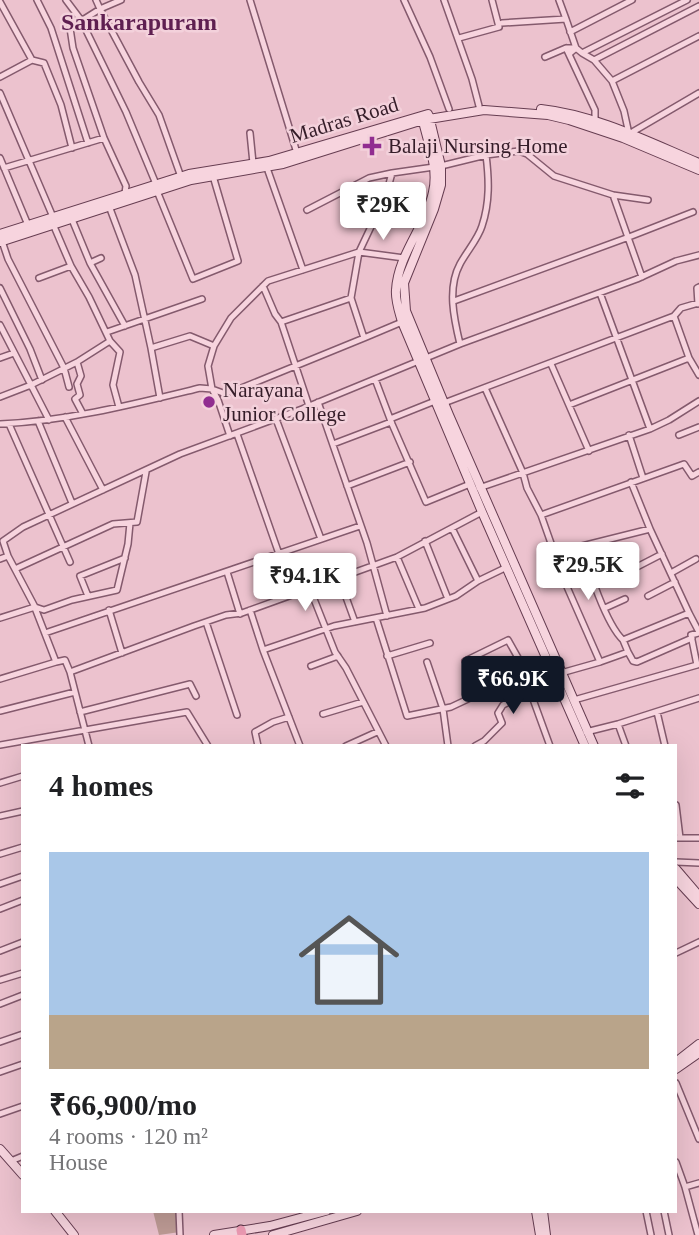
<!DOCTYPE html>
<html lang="en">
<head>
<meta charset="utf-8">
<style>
	:root { --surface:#fff; --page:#f6f6f6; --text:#202124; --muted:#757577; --line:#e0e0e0; --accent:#111827 }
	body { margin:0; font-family:"Times New Roman",serif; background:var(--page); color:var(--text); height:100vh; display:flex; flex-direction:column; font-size:26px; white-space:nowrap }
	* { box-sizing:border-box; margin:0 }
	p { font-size:23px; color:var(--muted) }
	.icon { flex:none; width:38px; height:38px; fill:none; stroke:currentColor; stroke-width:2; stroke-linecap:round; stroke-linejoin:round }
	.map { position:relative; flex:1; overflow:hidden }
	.side { position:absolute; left:21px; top:744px; width:656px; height:469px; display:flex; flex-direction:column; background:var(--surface); border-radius:0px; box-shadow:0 7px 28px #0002 }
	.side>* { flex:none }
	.price { position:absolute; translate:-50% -60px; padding:0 16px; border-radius:7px; background:#fff; color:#222; font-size:23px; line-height:46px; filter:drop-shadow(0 2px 4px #0008) }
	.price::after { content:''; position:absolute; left:50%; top:42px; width:21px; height:16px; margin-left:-10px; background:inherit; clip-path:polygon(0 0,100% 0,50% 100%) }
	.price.on { background:var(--accent); color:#fff }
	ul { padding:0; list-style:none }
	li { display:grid; align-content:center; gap:14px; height:371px; padding:0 28px }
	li+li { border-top:2px solid var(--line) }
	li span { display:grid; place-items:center; height:217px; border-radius:0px; color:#555 }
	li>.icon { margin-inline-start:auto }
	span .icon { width:126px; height:126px; fill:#fffc; stroke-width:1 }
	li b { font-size:30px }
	h2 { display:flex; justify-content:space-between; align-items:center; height:84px; padding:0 28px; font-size:30px }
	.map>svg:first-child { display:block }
</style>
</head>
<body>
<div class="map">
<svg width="699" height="1235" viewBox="0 0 699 1235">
	<rect width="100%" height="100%" fill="#ecc2ce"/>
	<path fill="#be9b95" d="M153,1211h26l1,21 -21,3z"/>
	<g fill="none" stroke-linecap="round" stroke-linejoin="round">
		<g stroke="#845a6d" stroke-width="8">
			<path id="minor" d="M37,0l14,28 37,115
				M66,0l15,20 45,92 30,72
				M96,0l4,9 21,-9
				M250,0l47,153
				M404,0l26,57 19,52
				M444,0l28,79 7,27
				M559,0l7,19
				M0,2l32,58 -32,17
				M699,6l-105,54 18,21 87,-45
				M502,23l64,-4 10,29 6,5
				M570,32l62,-32
				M459,38l40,-11 -7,-27
				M566,48l29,62v12
				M545,57l21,-9h10l-7,6
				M32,60l12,3 17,42 11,43
				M594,60l-12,-7 105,-53
				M612,81l12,30 5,23 70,-41
				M0,93l53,124
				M250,133l3,30
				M486,155l33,-4 8,3 27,22 59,19 29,82
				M0,158l28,67
				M4,168l100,-30
				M267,168l36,102
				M157,191l36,88 45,-18 -25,-85
				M125,193l1,-7 -22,-48 -31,-90 -3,-20 30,-19 39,73 20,33 22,62
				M613,195l35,5
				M109,206l26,69 16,73
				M307,210l62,-32 23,-5
				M71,217l19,46 11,-5
				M53,224l18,42 18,31 21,44
				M1,238l7,21 56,109 5,19
				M90,263l35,63
				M39,278l32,-12
				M263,286l12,28 6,8 28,84
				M0,288l30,61 12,31
				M600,293l50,136
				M454,301l175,-64 64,-25
				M698,304l-1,-16 2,-1
				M674,316l15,42 10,17
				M281,322l70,-24
				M402,322l-38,16 -13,-40 8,-46 45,6
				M0,325l31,60 -31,12
				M107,332l95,-33
				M364,338l-130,53 -11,2 -11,-4 -4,-23 6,-20 17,-28 37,-37 91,-29 27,-57 6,-22 49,-7 45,-11c3,24 4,47 -4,71 -4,13 -15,25 -22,38 -13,24 -6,55 0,80
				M0,358l14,-5
				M551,364l38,87
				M375,379l17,45 34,78 44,-18
				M485,388l38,85 4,15 14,27 23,65 36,82 -39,11
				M160,398l-9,-50 39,-12 24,10
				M318,402l49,141 20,73
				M444,403l230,-87 7,-8 17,-5
				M569,405l120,-47
				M83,414l-8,-15 5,-4 -3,-11 4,-8 -4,-14 33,-21 10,11 -7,33 6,22
				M65,417l38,73
				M276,419l45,120
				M390,419l45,-18
				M49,420l-18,-35 46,-23
				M38,421l34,82
				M0,424c68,-3 134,-20 200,-36l12,1 6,11 12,36
				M9,424l61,138
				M237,434l42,120
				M629,435l14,43
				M679,435l20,-8
				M333,444l58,-22
				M631,482l19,47
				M347,486l63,-24
				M479,488l171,-59 19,-9 30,-19
				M541,515l143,-51 8,12 7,-4
				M452,528l26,53
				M425,541l23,58
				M582,546c6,23 24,78 41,94
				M556,556l18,-8 76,-19 39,84 -66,27 5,12 -28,10
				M397,557l22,52
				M0,559l8,-3 -5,-15 20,-14 157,-73 122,-45 158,-65 177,-65 39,-18 23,-6
				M15,569l98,-45 24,-2 9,-50
				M631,570l31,-16
				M227,572l13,42
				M671,573l25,-14
				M339,578l16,44
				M310,589l25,63 11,16 40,78
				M88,596l-8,-20 45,-18
				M648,596l27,-14
				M35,607l9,3 28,-10 45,-10 11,-46 2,-21
				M605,608l20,-9
				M109,610l13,43
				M250,610l13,40 71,-24 91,-18 31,-12 22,-15 29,-14
				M689,613l10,19
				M0,618l35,-11 -27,-51
				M376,618l31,98 44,-9 98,-46
				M206,622l31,93
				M45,633l315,-107
				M263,650l37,96
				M628,652l5,9 4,1 55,-24
				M387,656l43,-13
				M465,661l43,-21 18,32
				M56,662l9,-2 5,12 124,-46 32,-11 16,-2 155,-56 85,-45
				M427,662l16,47 5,37
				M311,666l27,-10
				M70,672l19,74
				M0,679l56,-17 -21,-54
				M574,700l123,-35 -6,-30 8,-2
				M0,711l75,-19
				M80,712l110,-28 6,12
				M657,712l8,34
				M323,714l40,-12
				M618,724l8,22
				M586,732l32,-8 81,-26
				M0,745l187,-33 21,34
				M258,746l-3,-14 18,-10 16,-5
				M346,746l31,-14
				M475,746l9,-5 18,-18 -4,-10 5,-8 27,-14 20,55
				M0,783l23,-7
				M676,805l4,33
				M0,816l23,-5
				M676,838h23
				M0,854l23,-7
				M676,862l23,1
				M0,884l23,-8
				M0,909l23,-9
				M0,951l23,-9
				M676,953l23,-11
				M0,980l23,-7
				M0,1004l23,-9
				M0,1042l23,-8
				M0,1072l23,-8
				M676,1083l23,56
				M0,1114l23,-8
				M11,1161l12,-5
				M676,1162l9,25 13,48
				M685,1187l14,-4
				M179,1211l1,24
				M646,1211l5,24
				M664,1211l5,24"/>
		</g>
		<g stroke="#663d51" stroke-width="10">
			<path id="secondary" d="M541,109c55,6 108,33 158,54
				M429,116l12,50v19l-7,24 -30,74 2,28 43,104 145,331
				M422,117c5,24 17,50 11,75 -7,34 -35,62 -37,98 -1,10 3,21 6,32l80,190 103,234
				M0,234l189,-60 80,-13 159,-47
				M0,242l191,-62 92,-16 140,-44 61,-10 64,5 21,5 54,18 76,32
				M676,869l23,27
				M676,879l23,25
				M676,1062l23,-18
				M676,1069l23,-16
				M0,1149l23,26
				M55,1211l19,24
				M536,1211l4,24
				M543,1211l3,24
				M214,1235l56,-9 56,-15
				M273,1235l84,-24"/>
		</g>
		<g stroke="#522e41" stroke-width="11">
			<path id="primary" d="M241,1230l1,5"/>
		</g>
		<use href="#minor" stroke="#f7d4de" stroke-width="5"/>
		<use href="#secondary" stroke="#f7d4de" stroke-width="8"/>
		<use href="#primary" stroke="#ee9bb4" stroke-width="9"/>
	</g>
	<g fill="#912d90" stroke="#f3d1db" stroke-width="2.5">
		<path d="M368.5 135.5h7v7h7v7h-7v7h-7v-7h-7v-7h7z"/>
		<circle cx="209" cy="402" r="7"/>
	</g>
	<g text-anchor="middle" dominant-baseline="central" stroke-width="5" stroke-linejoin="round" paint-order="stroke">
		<g font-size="21" fill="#351d29" stroke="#f3d1db">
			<text transform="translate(344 120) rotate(-17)">Madras Road</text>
		</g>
		<g font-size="21" fill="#351d29" stroke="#f3d1db" text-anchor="start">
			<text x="388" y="146">Balaji Nursing Home</text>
			<text x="223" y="390">Narayana<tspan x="223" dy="24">Junior College</tspan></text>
		</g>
		<g font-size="24" font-weight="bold" fill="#5f1f51" stroke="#f3d1db">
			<text x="139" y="22">Sankarapuram</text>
		</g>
	</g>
</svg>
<b class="price" style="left:383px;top:242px">₹29K</b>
<b class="price" style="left:588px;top:602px">₹29.5K</b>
<b class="price" style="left:305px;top:613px">₹94.1K</b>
<b class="price on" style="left:513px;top:716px">₹66.9K</b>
<section class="side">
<h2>4 homes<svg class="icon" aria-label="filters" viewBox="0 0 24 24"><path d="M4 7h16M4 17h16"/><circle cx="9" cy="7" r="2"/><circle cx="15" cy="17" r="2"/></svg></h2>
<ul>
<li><span style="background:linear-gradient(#a9c7e8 75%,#b9a48a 0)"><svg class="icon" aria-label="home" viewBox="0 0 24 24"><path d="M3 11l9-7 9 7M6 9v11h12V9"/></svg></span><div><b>₹66,900/mo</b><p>4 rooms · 120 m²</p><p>House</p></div></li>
</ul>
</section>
</div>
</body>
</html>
